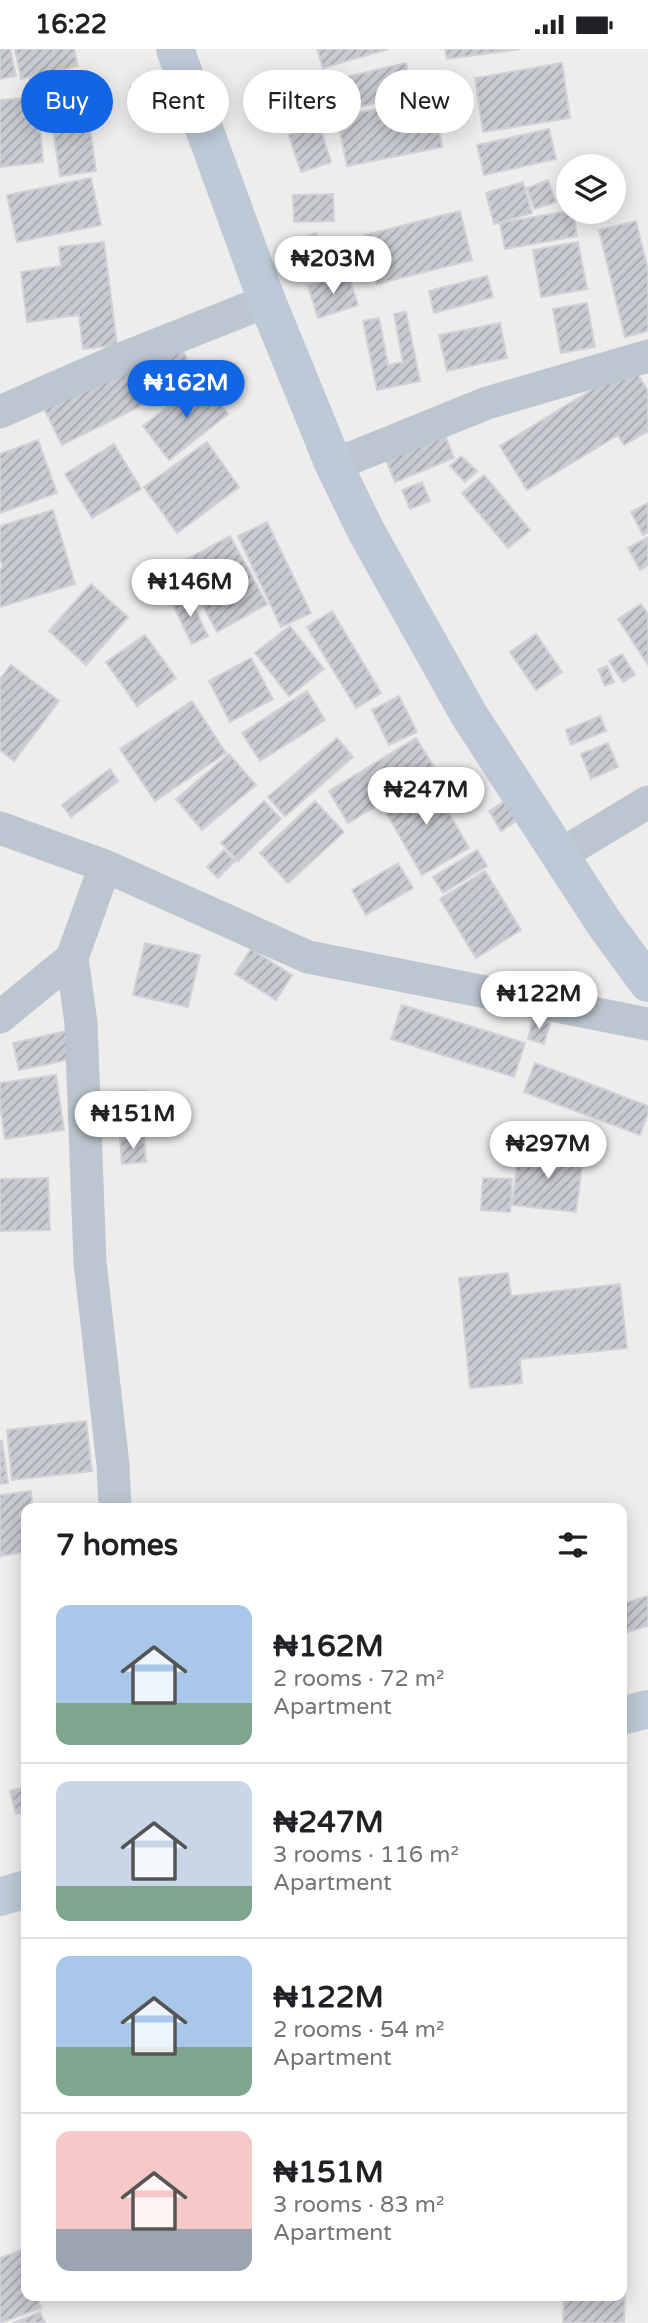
<!DOCTYPE html>
<html lang="en">
<head>
<meta charset="utf-8">
<style>
	:root { --surface:#fff; --page:#f2f2f2; --text:#202124; --muted:#757577; --line:#e0e0e0; --accent:#1266e3 }
	body { margin:0; font-family:"Varela Round",sans-serif; background:var(--page); color:var(--text); height:100vh; display:flex; flex-direction:column; font-size:26px; white-space:nowrap }
	* { box-sizing:border-box; margin:0 }
	p { font-size:23px; color:var(--muted) }
	.icon { flex:none; width:38px; height:38px; fill:none; stroke:currentColor; stroke-width:2; stroke-linecap:round; stroke-linejoin:round }
	.map { position:relative; flex:1; overflow:hidden }
	.drawer { position:absolute; left:21px; top:1454px; width:606px; height:798px; display:flex; flex-direction:column; background:var(--surface); border-radius:14px; box-shadow:0 4px 18px #0003 }
	.drawer>* { flex:none }
	.banner { position:absolute; left:21px; top:21px; width:607px; height:63px; display:flex; gap:14px }
	.controls { position:absolute; left:556px; top:105px; display:grid; gap:14px }
	.controls a { display:grid; place-items:center; width:70px; height:70px; border-radius:50%; background:var(--surface); box-shadow:0 4px 18px #0003; font-size:35px }
	.price { position:absolute; translate:-50% -60px; padding:0 16px; border-radius:24px; background:#fff; color:#222; font-size:23px; line-height:46px; filter:drop-shadow(0 2px 4px #0008) }
	.price::after { content:''; position:absolute; left:50%; top:42px; width:21px; height:16px; margin-left:-10px; background:inherit; clip-path:polygon(0 0,100% 0,50% 100%) }
	.price.on { background:var(--accent); color:#fff }
	ul { padding:0; list-style:none }
	li { display:flex; align-items:center; gap:21px; height:175px; padding:0 35px }
	li+li { border-top:2px solid var(--line) }
	li span { display:grid; place-items:center; flex:none; width:196px; height:140px; border-radius:14px; color:#555 }
	li>.icon { margin-inline-start:auto }
	span .icon { width:84px; height:84px; fill:#fffc; stroke-width:1 }
	li b { font-size:30px }
	h2 { display:flex; justify-content:space-between; align-items:center; height:84px; padding:0 35px; font-size:30px }
	.pill { padding:0 24px; border-radius:32px; background:var(--surface); box-shadow:0 4px 18px #0003; font-size:24px; line-height:63px }
	.pill.on { background:var(--accent); color:#fff }
	.status { display:flex; justify-content:space-between; align-items:center; height:49px; padding:0 35px; background:var(--surface); direction:ltr }
	.status svg { height:19px; fill:currentColor }
	.map>svg:first-child { display:block }
</style>
</head>
<body>
<div class="status"><b>16:22</b><svg viewBox="0 0 49 12"><path d="M0 12V9h3v3zM5 12V6h3v6zM10 12V3h3v9zM15 12V0h3v12zM26 1h20v11H26zM47 4h2v5h-2z"/></svg></div>
<div class="map">
<svg width="648" height="2274" viewBox="0 0 648 2274">
	<defs>
		<pattern id="building-hatch" width="6" height="6" patternUnits="userSpaceOnUse" patternTransform="scale(1.75)"><rect width="6" height="6" fill="#c9cbd2"/><path d="M-1 1l2-2M0 6l6-6M5 7l2-2" fill="none" stroke="#a5a7ad"/></pattern>
	</defs>
	<rect width="100%" height="100%" fill="#efecec"/>
	<path fill="url(#building-hatch)" stroke="#d0d2d8" stroke-width="2" d="M0,0h10l6,27 -16,3z
		M15,0h59l4,17 -57,13z
		M317,0h71l-65,19z
		M445,0h75l-73,10z
		M406,14l7,31 -77,18 -7,-31z
		M562,14l8,55 -87,14 -8,-54z
		M83,29l13,93 -36,5 -14,-93z
		M157,34l5,36 -27,3 -5,-35z
		M38,48l5,65 -43,5v-67z
		M433,49l9,49 -95,19 -10,-49z
		M309,50l6,18 -27,10 -7,-18z
		M319,75l12,38 -30,10 -12,-37z
		M549,80l7,30 -72,16 -7,-30z
		M91,129l10,47 -84,17 -10,-47z
		M548,131l8,22 -22,7 -7,-21z
		M523,133l9,31 -38,11 -8,-31z
		M333,145l1,27 -40,1 -1,-27z
		M460,162l12,49 -95,24 -12,-49z
		M569,162l4,1 4,24 -72,13 -5,-26z
		M636,172l12,49v61l-23,6 -26,-107z
		M316,184l7,21 -27,9 -7,-20z
		M104,193l13,103 -34,4 -4,-34 -52,7 -6,-50 40,-6 -2,-19z
		M578,193l9,47 -46,8 -8,-47z
		M348,225l10,31 -40,13 -10,-32z
		M487,227l6,21 -59,16 -5,-22z
		M587,254l8,44 -34,6 -8,-44z
		M406,263l14,69 -43,9 -14,-69 16,-3 9,47 15,-3 -9,-48z
		M500,274l7,35 -60,13 -8,-36z
		M177,290l20,39 -135,67 -19,-38z
		M632,316l16,26v40l-24,14 -6,-10 -91,55 -27,-44z
		M202,331l26,34 -59,46 -26,-34z
		M442,379l12,30 -59,24 -13,-31z
		M38,391l19,53 -57,20v-59z
		M207,393l32,45 -62,46 -33,-46z
		M114,395l27,45 -49,29 -27,-44z
		M461,407l16,15 -12,11 -15,-16z
		M484,426l46,55 -22,18 -46,-55z
		M422,433l8,19 -20,8 -8,-19z
		M648,454v29l-5,3 -12,-23z
		M53,461l22,74 -75,23v-38l3,-1 -3,-11v-31z
		M267,473l44,91 -30,14 -43,-91z
		M230,487l37,68 -50,28 -37,-69z
		M648,488v28l-8,5 -12,-22z
		M91,535l37,33 -42,48 -37,-34z
		M188,546l20,41 -16,8 -20,-41z
		M641,555l7,10v51l-30,-46z
		M332,562l49,82 -25,15 -49,-81z
		M290,577l34,43 -35,27 -34,-43z
		M536,585l26,38 -26,18 -26,-38z
		M145,586l31,43 -39,28 -31,-44z
		M622,605l13,21 -12,7 -14,-21z
		M251,609l22,41 -43,23 -21,-41z
		M11,616l48,36 -45,60 -14,-11v-71z
		M607,617l7,16 -9,4 -7,-17z
		M307,642l18,29 -65,41 -18,-28z
		M399,647l18,36 -28,13 -17,-35z
		M192,652l34,52 -71,48 -35,-52z
		M600,667l6,15 -35,14 -5,-15z
		M337,689l16,19 -68,59 -17,-19z
		M416,689l20,32 -88,53 -19,-32z
		M608,694l10,24 -27,12 -10,-25z
		M229,705l27,31 -54,45 -26,-31z
		M110,720l8,12 -47,36 -9,-12z
		M430,731l39,68 -47,27 -39,-68z
		M510,749l11,20 -20,13 -12,-20z
		M264,752l17,18 -43,42 -17,-18z
		M315,752l29,31 -56,51 -28,-30z
		M224,801l11,11 -17,17 -11,-11z
		M477,801l10,16 -44,27 -10,-16z
		M398,814l15,25 -47,27 -14,-25z
		M485,822l36,59 -45,28 -36,-59z
		M145,894l55,12 -12,52 -55,-12z
		M251,900l41,26 -16,25 -41,-26z
		M402,956l123,38 -11,34 -123,-38z
		M533,969l17,5 -6,21 -16,-5z
		M66,982l6,28 -53,11 -6,-27z
		M535,1014l113,43v7l-8,22 -116,-43z
		M56,1026l8,55 -59,9 -5,-34v-22z
		M120,1042h26l-1,27 -26,-1z
		M144,1088l2,25 -24,2 -2,-25z
		M519,1102l64,7 -7,54 -64,-7z
		M48,1129l2,52 -50,1v-52z
		M483,1129l29,1 -2,33 -29,-2z
		M508,1224l3,23 109,-12 7,64 -107,11 2,24 -52,5 -11,-110z
		M86,1372l6,50 -80,9 -5,-50z
		M0,1392h2l6,42 -8,1z
		M31,1442l2,18h-7v43l-26,4v-61z
		M648,1547v30l-27,8v-30z
		M26,1738v25l-10,2 -6,-23z
		M21,2201l5,15v31h11l4,12 -41,15v-65z
		M621,2243h4l-1,31h-61l1,-27h57z
		M40,2263l5,11h-32z"/>
	<g fill="none" stroke-linecap="round" stroke-linejoin="round">
		<path stroke="#bcc6d0" stroke-width="33" d="M0,363l116,-51 151,-60
			M334,416l153,-62 161,-47
			M0,779l105,38 203,91 340,67
			M560,806l88,-53
			M72,909l9,65 9,239 23,203 2,44
			M0,968l72,-59 33,-92"/>
		<path stroke="#bec9d7" stroke-width="38" d="M175,0l92,252 67,164 32,66 103,184 135,208 44,60
			M621,1667l27,-7
			M0,1848l26,-8"/>
	</g>
</svg>
<div class="controls">
<a><svg class="icon" aria-label="layers" viewBox="0 0 24 24"><path d="M12 4l9 5-9 5-9-5zM3 14l9 5 9-5"/></svg></a>
</div>
<b class="price" style="left:333px;top:247px">₦203M</b>
<b class="price on" style="left:186px;top:371px">₦162M</b>
<b class="price" style="left:190px;top:570px">₦146M</b>
<b class="price" style="left:426px;top:778px">₦247M</b>
<b class="price" style="left:539px;top:982px">₦122M</b>
<b class="price" style="left:133px;top:1102px">₦151M</b>
<b class="price" style="left:548px;top:1132px">₦297M</b>
<div class="banner">
<a class="pill on">Buy</a>
<a class="pill">Rent</a>
<a class="pill">Filters</a>
<a class="pill">New</a>
</div>
<section class="drawer">
<h2>7 homes<svg class="icon" aria-label="filters" viewBox="0 0 24 24"><path d="M4 7h16M4 17h16"/><circle cx="9" cy="7" r="2"/><circle cx="15" cy="17" r="2"/></svg></h2>
<ul>
<li><span style="background:linear-gradient(#a9c7e8 70%,#7fa58c 0)"><svg class="icon" aria-label="home" viewBox="0 0 24 24"><path d="M3 11l9-7 9 7M6 9v11h12V9"/></svg></span><div><b>₦162M</b><p>2 rooms · 72 m²</p><p>Apartment</p></div></li>
<li><span style="background:linear-gradient(#c9d6e8 75%,#7fa58c 0)"><svg class="icon" aria-label="home" viewBox="0 0 24 24"><path d="M3 11l9-7 9 7M6 9v11h12V9"/></svg></span><div><b>₦247M</b><p>3 rooms · 116 m²</p><p>Apartment</p></div></li>
<li><span style="background:linear-gradient(#a9c7e8 65%,#7fa58c 0)"><svg class="icon" aria-label="home" viewBox="0 0 24 24"><path d="M3 11l9-7 9 7M6 9v11h12V9"/></svg></span><div><b>₦122M</b><p>2 rooms · 54 m²</p><p>Apartment</p></div></li>
<li><span style="background:linear-gradient(#f6c9c9 70%,#9aa5b1 0)"><svg class="icon" aria-label="home" viewBox="0 0 24 24"><path d="M3 11l9-7 9 7M6 9v11h12V9"/></svg></span><div><b>₦151M</b><p>3 rooms · 83 m²</p><p>Apartment</p></div></li>
</ul>
</section>
</div>
</body>
</html>
